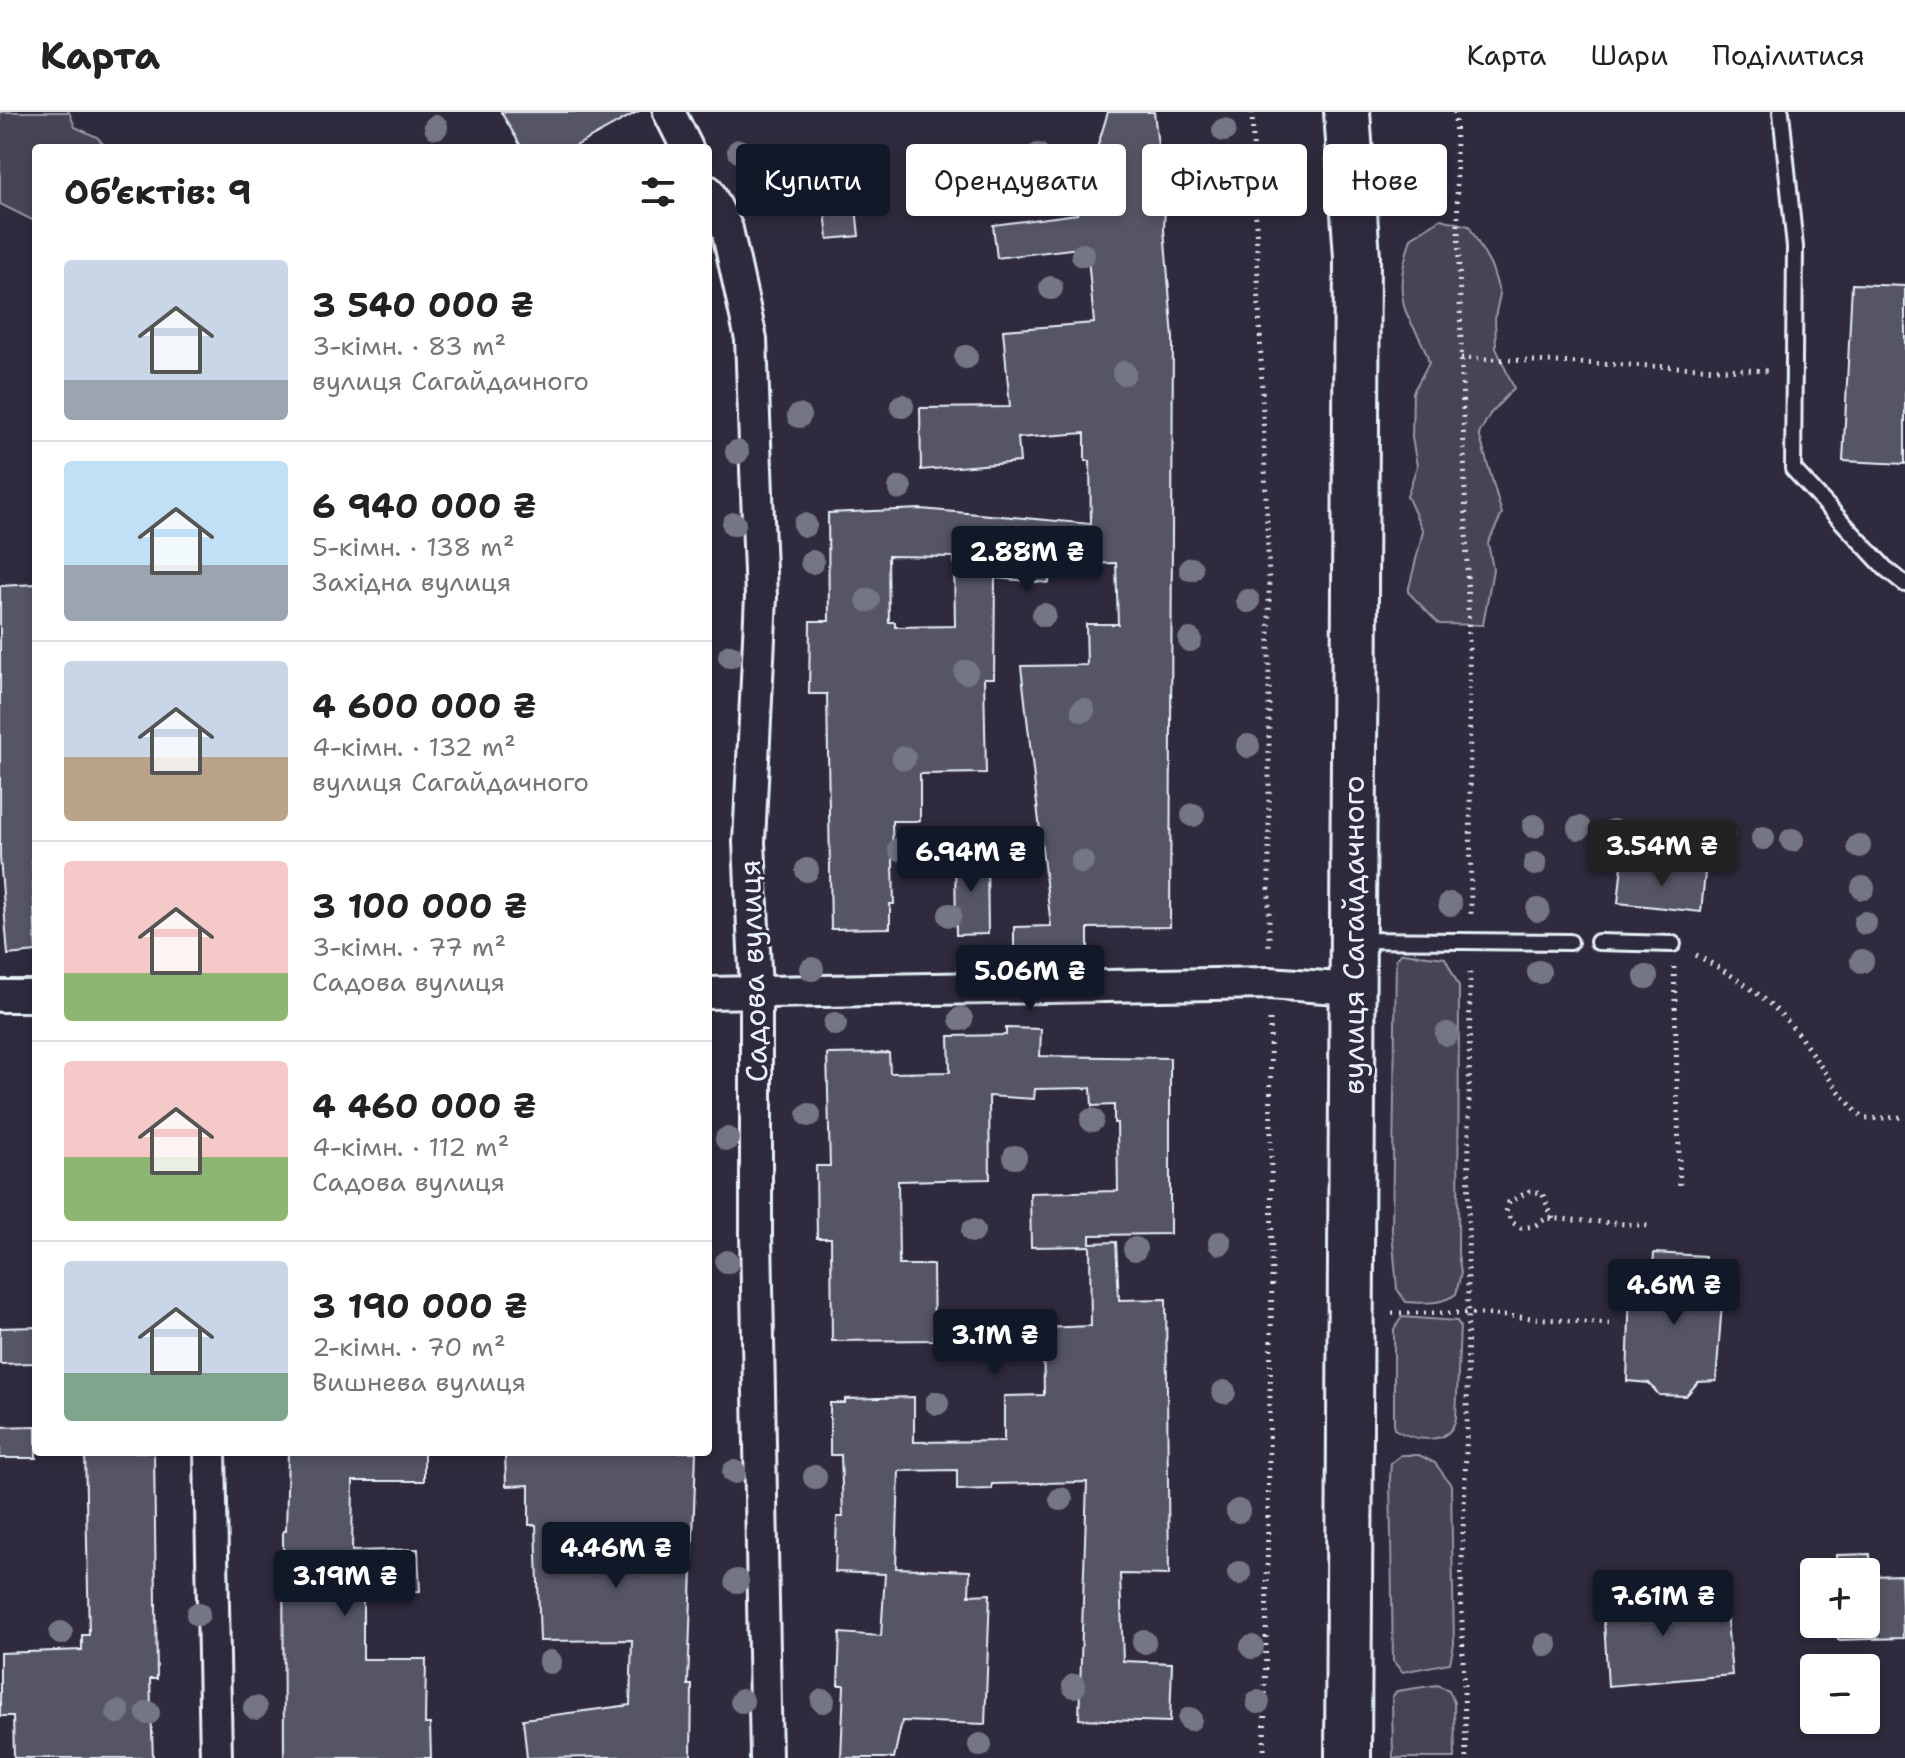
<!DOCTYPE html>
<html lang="uk">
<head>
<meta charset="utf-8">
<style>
	:root { --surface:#fff; --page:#f6f6f6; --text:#222; --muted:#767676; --line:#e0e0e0; --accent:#111827 }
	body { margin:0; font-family:"Shantell Sans",sans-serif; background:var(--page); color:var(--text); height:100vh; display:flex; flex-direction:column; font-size:30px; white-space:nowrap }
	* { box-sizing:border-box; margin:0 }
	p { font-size:26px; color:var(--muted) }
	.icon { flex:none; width:44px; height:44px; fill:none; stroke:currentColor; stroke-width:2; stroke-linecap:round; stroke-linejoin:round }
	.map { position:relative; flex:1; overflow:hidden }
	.side { position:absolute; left:32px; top:32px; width:680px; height:1312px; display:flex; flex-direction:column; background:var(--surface); border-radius:8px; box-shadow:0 4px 12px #0003 }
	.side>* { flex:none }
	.hud { position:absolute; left:736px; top:32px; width:760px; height:72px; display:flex; gap:16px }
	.fabs { position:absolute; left:1800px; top:1446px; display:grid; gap:16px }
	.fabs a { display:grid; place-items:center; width:80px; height:80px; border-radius:8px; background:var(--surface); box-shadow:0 4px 12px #0003; font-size:40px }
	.price { position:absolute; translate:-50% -68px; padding:0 18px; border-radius:8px; background:var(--accent); color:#fff; font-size:26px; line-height:52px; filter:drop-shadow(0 2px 4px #0008) }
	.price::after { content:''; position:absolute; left:50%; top:48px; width:24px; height:18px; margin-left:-12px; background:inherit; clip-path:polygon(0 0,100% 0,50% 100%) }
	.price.selected { background:#222; color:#fff }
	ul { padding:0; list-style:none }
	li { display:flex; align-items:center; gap:24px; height:200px; padding:0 32px }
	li+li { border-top:2px solid var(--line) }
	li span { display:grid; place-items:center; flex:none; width:224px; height:160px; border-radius:8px; color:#555 }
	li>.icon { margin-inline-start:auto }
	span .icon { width:96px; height:96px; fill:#fffc; stroke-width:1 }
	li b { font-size:34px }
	h2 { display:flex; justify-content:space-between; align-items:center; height:96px; padding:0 32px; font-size:34px }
	.tag { padding:0 28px; border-radius:8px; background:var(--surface); box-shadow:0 4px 12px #0003; font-size:28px; line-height:72px }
	.tag.selected { background:var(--accent); color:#fff }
	header { display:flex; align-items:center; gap:48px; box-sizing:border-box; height:112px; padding:0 40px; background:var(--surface); border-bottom:2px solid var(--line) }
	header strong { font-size:38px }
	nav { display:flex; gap:44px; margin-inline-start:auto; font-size:28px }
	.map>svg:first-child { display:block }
</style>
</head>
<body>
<header>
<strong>Карта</strong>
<nav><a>Карта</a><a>Шари</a><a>Поділитися</a></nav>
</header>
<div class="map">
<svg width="1905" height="1646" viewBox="0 0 1905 1646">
	<rect width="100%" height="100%" fill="#2f2a3d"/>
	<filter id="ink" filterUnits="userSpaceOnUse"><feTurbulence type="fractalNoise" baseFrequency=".0125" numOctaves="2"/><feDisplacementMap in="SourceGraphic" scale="16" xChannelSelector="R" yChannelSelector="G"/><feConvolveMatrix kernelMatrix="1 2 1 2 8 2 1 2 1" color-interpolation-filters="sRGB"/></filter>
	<g filter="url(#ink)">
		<path fill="#464455" stroke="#979aa6" stroke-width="2" d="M0,0h69l6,15 22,10 10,11h-71v74l-36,-18z
			M1441,107l28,7 23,42 8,26 -5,23 1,31 18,40 -24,26 -11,20 23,80 -14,29 5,26 -10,56 -44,-1 -31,-32 15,-61 -16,-35 10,-30 -5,-28 1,-46 16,-29c-5,-25 -20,-38 -25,-57 -6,-24 0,-45 7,-68z
			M1402,841l43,5 14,28 -1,268 3,19 -5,21c-15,11 -32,9 -50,8l-9,-13 -5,-58 4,-272z
			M1402,1205l55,4 3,5 -4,92c-6,29 -42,23 -62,11v-100z
			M1401,1343h18l16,8 16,22 3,159 -4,19 -48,9 -9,-11 -3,-183 1,-15z
			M1437,1573l12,5 5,13 1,55h-62l-1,-61 5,-6z"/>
		<path fill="#575565" stroke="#e8f1f8" stroke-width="2" fill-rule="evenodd" d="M501,0h136l-65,36h-50z
			M1108,0h46l11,92 -1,25 9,109 -3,589 -82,1v29l-74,2v-32l37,-1 -30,-260 66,-1 -1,-41h32l-2,-61 -66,2 -1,18 -54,-5 -1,100h-10l2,95 -66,1v47h-28l2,83h-4v24l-59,1 -4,-235h-18l1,-73h19l-1,-108 93,-4 170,15 -1,-63h-5v-28l-67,5 2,24 -99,8 -1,-62 90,-1 -7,-77 91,-7 -7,-76 -90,11 -4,-33 84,-11zM888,444l66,1 1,69 -60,1v-5h-6z
			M851,47l8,77 -31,3 -8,-76z
			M1852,172l53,2v178l-62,-3z
			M36,472v244h-5l5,124 -28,3 -8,-97v-272z
			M955,742h32l1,80 -32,1z
			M1622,753l83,8 -4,39 -83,-9z
			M1006,916l35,1 -1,27 130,2v176l-80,1v8l26,-1 3,58 47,-1 3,276 -49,-1 3,87 49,2 -2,59 -91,-3 8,-237 -95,2v5l-35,1v-20l-58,1 -3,97 74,3 -1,24 21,-1 -5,130 -83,-3 -8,37h-53l3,-73h-6l2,-52 41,3 4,-62 -50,-2 2,-55h6l-2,-62h-11v-52h15v-4l69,-2v45l90,-1v-45l40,-1 -1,-67 48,-2 -1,-80 -59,1 -1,-54 88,-2 -1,-68h-3v-18l-22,1 -1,-18 -56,1 -1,10 -45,-3 1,83 -92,2 1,84h34l1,75 -102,1 -1,-103h-14l-1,-72h14l-3,-112 62,-1 1,20 60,-1 -1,-36 57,-1z
			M1654,1141l51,3 -2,33 20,1 -7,91 -18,1 -12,14 -27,-1 -10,-12 -22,-2 3,-96 22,1z
			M36,1215v36l-36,1v-36z
			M36,1314v32h-36v-31z
			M85,1340h69l3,227h-7l3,79h-139l-1,-42h-13v-63l82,-3v-15h7z
			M288,1340h136v29h-71l-1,70 66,-2 2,42 -57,3v65h63l-1,65h5l1,34h-147l-1,-227h3z
			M505,1340h191l-8,233h4l-1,71 -164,2 -4,-39 107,-14 2,-65 -92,1 -4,-116h-7v-40l-23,1z
			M1870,1442l1,22 30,-1 2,63 -65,2v-16h28v-52h-29l-1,-17z
			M1661,1474l1,18 63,-5 7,76 -124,11 -6,-97z"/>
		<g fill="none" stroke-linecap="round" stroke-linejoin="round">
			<g stroke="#e8f1f8" stroke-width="20">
				<path id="lane" d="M1781,0l14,135 -2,222 92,99 20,16
					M1358,828l212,2
					M1598,830l75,2"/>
			</g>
			<g stroke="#e8f1f8" stroke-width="36">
				<path id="street" d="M669,0l18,36
					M708,79l19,38 24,110 10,258 -12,245 7,150v242l10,524
					M708,881l561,-10 84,6
					M0,884h36
					M210,1340l6,306"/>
			</g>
			<g stroke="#e8f1f8" stroke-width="50">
				<path id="primary" d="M1347,0l10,145 -9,1501"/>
			</g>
			<path stroke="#e8f1f8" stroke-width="5" stroke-dasharray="2 6" stroke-linecap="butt" d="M1252,0l17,468v371
				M1455,0l14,529 2,276
				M1461,246l308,13
				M1696,843c41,22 80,47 107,86 20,28 36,54 61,78l41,-2
				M1674,855l6,223
				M1553,1107l-11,-26 -12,-2 -21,11 -3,10 6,10 9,6 13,-2 13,-8 105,8
				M1392,1201h76l141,11
				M1264,1646l8,-484 -2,-257
				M1466,1646l-5,-170 6,-164 3,-457"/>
			<use href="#lane" stroke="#2f2a3d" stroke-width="14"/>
			<use href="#street" stroke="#2f2a3d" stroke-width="30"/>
			<use href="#primary" stroke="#2f2a3d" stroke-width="44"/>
		</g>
		<g fill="#757684">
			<circle cx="436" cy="15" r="12"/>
			<circle cx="1224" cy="18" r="12"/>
			<circle cx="739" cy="39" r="12"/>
			<circle cx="1038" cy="43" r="12"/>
			<circle cx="961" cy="58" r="12"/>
			<circle cx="1230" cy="64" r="12"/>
			<circle cx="760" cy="83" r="12"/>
			<circle cx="1083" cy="143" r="12"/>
			<circle cx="1051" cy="176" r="12"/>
			<circle cx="966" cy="245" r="12"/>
			<circle cx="1124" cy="261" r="12"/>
			<circle cx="902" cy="294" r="12"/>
			<circle cx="799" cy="304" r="12"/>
			<circle cx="737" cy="340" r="12"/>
			<circle cx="900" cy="376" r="12"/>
			<circle cx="734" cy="412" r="12"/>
			<circle cx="805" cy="413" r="12"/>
			<circle cx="812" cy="450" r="12"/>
			<circle cx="1191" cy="457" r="12"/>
			<circle cx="868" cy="488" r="12"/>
			<circle cx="1248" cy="489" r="12"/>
			<circle cx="1044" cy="503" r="12"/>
			<circle cx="1190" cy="528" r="12"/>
			<circle cx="730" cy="544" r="12"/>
			<circle cx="966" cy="560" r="12"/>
			<circle cx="1083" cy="598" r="12"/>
			<circle cx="1248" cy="634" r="12"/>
			<circle cx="904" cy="646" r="12"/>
			<circle cx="1193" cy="703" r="12"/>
			<circle cx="1534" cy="714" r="12"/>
			<circle cx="1579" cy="716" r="12"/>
			<circle cx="1613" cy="719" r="12"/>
			<circle cx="1651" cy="721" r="12"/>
			<circle cx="1686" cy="722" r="12"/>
			<circle cx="1723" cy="723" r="12"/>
			<circle cx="1763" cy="726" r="12"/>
			<circle cx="1792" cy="728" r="12"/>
			<circle cx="1859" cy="734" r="12"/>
			<circle cx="900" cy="737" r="12"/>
			<circle cx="1082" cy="750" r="12"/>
			<circle cx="1535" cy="752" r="12"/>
			<circle cx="807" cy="758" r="12"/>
			<circle cx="1863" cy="776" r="12"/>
			<circle cx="1450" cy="792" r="12"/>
			<circle cx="1538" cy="798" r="12"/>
			<circle cx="950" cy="803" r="12"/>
			<circle cx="1865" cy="811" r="12"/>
			<circle cx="1862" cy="849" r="12"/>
			<circle cx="812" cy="857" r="12"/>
			<circle cx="1539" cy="860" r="12"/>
			<circle cx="1646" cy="865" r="12"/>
			<circle cx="961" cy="907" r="12"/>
			<circle cx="835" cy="912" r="12"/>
			<circle cx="1447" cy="922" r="12"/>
			<circle cx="809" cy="1003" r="12"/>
			<circle cx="1092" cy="1008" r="12"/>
			<circle cx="727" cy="1027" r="12"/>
			<circle cx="1015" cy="1045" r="12"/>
			<circle cx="973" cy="1119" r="12"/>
			<circle cx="1220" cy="1131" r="12"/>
			<circle cx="1135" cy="1137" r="12"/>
			<circle cx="727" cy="1150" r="12"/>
			<circle cx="1224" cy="1280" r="12"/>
			<circle cx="937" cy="1291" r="12"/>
			<circle cx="734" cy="1360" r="12"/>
			<circle cx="815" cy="1365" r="12"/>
			<circle cx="1061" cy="1387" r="12"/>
			<circle cx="1238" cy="1399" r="12"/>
			<circle cx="593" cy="1426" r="12"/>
			<circle cx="1239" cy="1461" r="12"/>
			<circle cx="737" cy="1469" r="12"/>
			<circle cx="198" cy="1502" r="12"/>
			<circle cx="61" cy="1521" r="12"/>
			<circle cx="1144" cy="1530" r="12"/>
			<circle cx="1546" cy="1533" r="12"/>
			<circle cx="1252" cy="1535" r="12"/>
			<circle cx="550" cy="1550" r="12"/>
			<circle cx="1074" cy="1574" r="12"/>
			<circle cx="742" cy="1589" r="12"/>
			<circle cx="823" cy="1589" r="12"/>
			<circle cx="1258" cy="1590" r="12"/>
			<circle cx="255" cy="1596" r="12"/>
			<circle cx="118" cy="1600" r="12"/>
			<circle cx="148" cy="1601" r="12"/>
			<circle cx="1190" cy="1607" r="12"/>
			<circle cx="980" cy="1633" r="12"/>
		</g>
	</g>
	<g text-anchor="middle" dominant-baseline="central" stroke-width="6" stroke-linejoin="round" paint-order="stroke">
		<g font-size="30" fill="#e8f1f8" stroke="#2f2a3d">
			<text transform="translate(1353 823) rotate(-90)">вулиця Сагайдачного</text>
			<text transform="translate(753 859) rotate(-92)">Садова вулиця</text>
		</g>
	</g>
</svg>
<div class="fabs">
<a>+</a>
<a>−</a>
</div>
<b class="price" style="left:1027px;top:482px">2.88M ₴</b>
<b class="price selected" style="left:1662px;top:776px">3.54M ₴</b>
<b class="price" style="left:971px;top:782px">6.94M ₴</b>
<b class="price" style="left:1030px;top:901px">5.06M ₴</b>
<b class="price" style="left:1674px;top:1215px">4.6M ₴</b>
<b class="price" style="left:995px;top:1265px">3.1M ₴</b>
<b class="price" style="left:616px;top:1478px">4.46M ₴</b>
<b class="price" style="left:345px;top:1506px">3.19M ₴</b>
<b class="price" style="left:1663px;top:1526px">7.61M ₴</b>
<div class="hud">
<a class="tag selected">Купити</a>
<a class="tag">Орендувати</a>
<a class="tag">Фільтри</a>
<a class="tag">Нове</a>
</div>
<section class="side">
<h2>Об’єктів: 9<svg class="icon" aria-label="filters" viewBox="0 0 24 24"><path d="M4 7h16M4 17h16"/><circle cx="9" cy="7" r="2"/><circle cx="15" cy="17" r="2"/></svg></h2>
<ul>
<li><span style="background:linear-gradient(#c9d6e8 75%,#9aa5b1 0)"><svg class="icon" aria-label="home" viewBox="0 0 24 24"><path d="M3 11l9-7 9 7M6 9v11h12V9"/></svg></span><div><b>3 540 000 ₴</b><p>3-кімн. · 83 m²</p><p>вулиця Сагайдачного</p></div></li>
<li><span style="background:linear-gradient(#bfe0f5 65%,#9aa5b1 0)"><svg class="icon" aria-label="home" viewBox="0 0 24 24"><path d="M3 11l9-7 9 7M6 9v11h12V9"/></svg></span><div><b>6 940 000 ₴</b><p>5-кімн. · 138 m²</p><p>Західна вулиця</p></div></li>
<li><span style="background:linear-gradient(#c9d6e8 60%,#b9a48a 0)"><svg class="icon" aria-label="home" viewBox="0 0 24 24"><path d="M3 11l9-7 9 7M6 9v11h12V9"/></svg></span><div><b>4 600 000 ₴</b><p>4-кімн. · 132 m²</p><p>вулиця Сагайдачного</p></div></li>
<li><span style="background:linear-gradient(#f6c9c9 70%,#8fb573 0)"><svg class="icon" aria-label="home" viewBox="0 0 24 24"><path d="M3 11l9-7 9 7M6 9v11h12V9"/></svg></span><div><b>3 100 000 ₴</b><p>3-кімн. · 77 m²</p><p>Садова вулиця</p></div></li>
<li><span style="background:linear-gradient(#f6c9c9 60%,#8fb573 0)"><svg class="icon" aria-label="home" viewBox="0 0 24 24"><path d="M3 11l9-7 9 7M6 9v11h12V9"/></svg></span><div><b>4 460 000 ₴</b><p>4-кімн. · 112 m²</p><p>Садова вулиця</p></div></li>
<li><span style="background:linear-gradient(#c9d6e8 70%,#7fa58c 0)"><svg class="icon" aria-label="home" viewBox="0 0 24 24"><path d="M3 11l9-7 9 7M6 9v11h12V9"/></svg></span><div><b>3 190 000 ₴</b><p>2-кімн. · 70 m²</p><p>Вишнева вулиця</p></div></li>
</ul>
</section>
</div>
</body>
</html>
